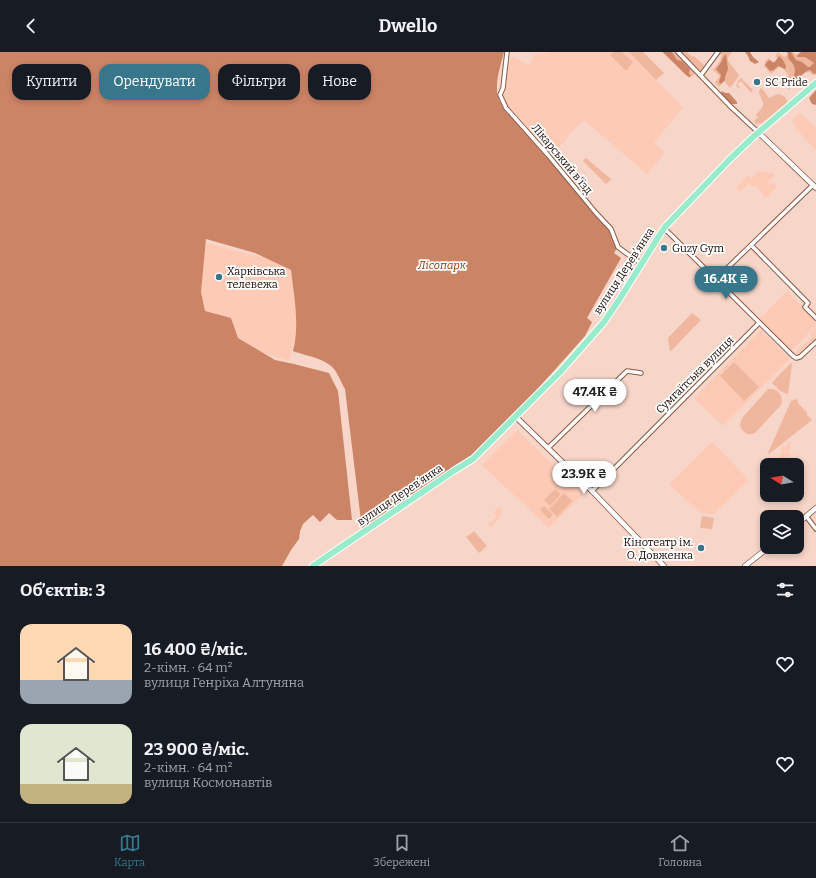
<!DOCTYPE html>
<html lang="uk">
<head>
<meta charset="utf-8">
<style>
	:root { --surface:#171b24; --page:#20242c; --text:#f1f3f6; --muted:#9ea1a6; --line:#363941; --accent:#38768b }
	body { margin:0; font-family:Bitter,serif; background:var(--page); color:var(--text); height:100vh; display:flex; flex-direction:column; font-size:15px; white-space:nowrap }
	* { box-sizing:border-box; margin:0 }
	p { font-size:13px; color:var(--muted) }
	.icon { flex:none; width:22px; height:22px; fill:none; stroke:currentColor; stroke-width:2; stroke-linecap:round; stroke-linejoin:round }
	.map { position:relative; height:514px; overflow:hidden }
	.side { display:flex; flex-direction:column; background:var(--surface); flex:1 }
	.side>* { flex:none }
	.hud { position:absolute; left:12px; top:12px; width:400px; height:36px; display:flex; gap:8px }
	.needle { width:26px; rotate:281deg }
	.buttons { position:absolute; left:760px; top:406px; display:grid; gap:8px }
	.buttons a { display:grid; place-items:center; width:44px; height:44px; border-radius:8px; background:var(--surface); box-shadow:0 2px 6px #0003; font-size:20px }
	.price { position:absolute; translate:-50% -34px; padding:0 9px; border-radius:14px; background:#fff; color:#222; font-size:13px; line-height:26px; filter:drop-shadow(0 1px 2px #0008) }
	.price::after { content:''; position:absolute; left:50%; top:24px; width:12px; height:9px; margin-left:-6px; background:inherit; clip-path:polygon(0 0,100% 0,50% 100%) }
	.price.current { background:var(--accent); color:#fff }
	ul { padding:0; list-style:none }
	li { display:flex; align-items:center; gap:12px; height:100px; padding:0 20px }
	li span { display:grid; place-items:center; flex:none; width:112px; height:80px; border-radius:12px; color:#555 }
	li>.icon { margin-inline-start:auto }
	span .icon { width:48px; height:48px; fill:#fffc; stroke-width:1 }
	li b { font-size:17px }
	h2 { display:flex; justify-content:space-between; align-items:center; height:48px; padding:0 20px; font-size:17px }
	.tag { padding:0 14px; border-radius:12px; background:var(--surface); box-shadow:0 2px 6px #0003; font-size:14px; line-height:36px }
	.tag.current { background:var(--accent); color:#fff }
	header { display:flex; justify-content:space-between; align-items:center; height:52px; padding:0 20px; background:var(--surface); font-size:18px; font-weight:700 }
	.tab-bar { display:flex; justify-content:space-around; align-items:center; height:56px; border-top:1px solid var(--line); background:var(--surface); font-size:11px; color:var(--muted) }
	.tab-bar a { display:grid; justify-items:center; gap:2px }
	.tab-bar .current { color:var(--accent) }
	.map>svg:first-child { display:block }
</style>
</head>
<body>
<header><svg class="icon" aria-label="back" viewBox="0 0 24 24"><path d="M15 5l-7 7 7 7"/></svg>Dwello<svg class="icon" aria-label="heart" viewBox="0 0 24 24"><path d="M12 20l-8-8c-3-5 5-10 8-4 3-6 11-1 8 4z"/></svg></header>
<div class="map">
<svg width="816" height="514" viewBox="0 0 816 514">
	<rect width="100%" height="100%" fill="#f7d5c8"/>
	<path fill="#fdcab6" d="M546,0h83l14,13 1,3 39,39 -29,36 9,8v4l-16,19 -63,-54 -13,12 -7,10 -13,11 -44,-48 -3,-10 1,-1 -1,-3v-7l7,-25 2,-2 16,8 6,-11h11z
		M799,61l7,5 10,10v22l-21,-22 2,-2 -5,-5z
		M759,119l3,2 3,-2 4,3 2,-2 4,3 -7,7 3,3 3,-2 3,4 -11,11 -3,-2v-2l-4,-5 -4,-4 -2,2 -4,-4 -10,9 -3,-4 11,-12 4,3z
		M206,191l95,24 8,17 -20,77 -104,-33z
		M787,239l29,29v5l-25,26 -32,-31z
		M816,275v7l-1,1 1,3 -18,18 -3,-3 17,-16 -2,-3z
		M761,278l29,29 -67,67 -29,-28z
		M517,378l66,64 -34,34 -67,-63z
		M712,390l37,38 -35,34 -13,-1 -30,-27 -1,-2z
		M788,390l3,1 -2,13h-3l-1,8 -6,-1 3,-17 4,1z
		M498,455l4,3 -2,3 2,1 -10,13 -5,-4 1,-2 3,2 6,-8 -3,-3z"/>
	<path fill="#f0b79f" d="M613,0h9l11,10 -7,9 -16,-16z
		M629,0h14l21,21 -8,7z
		M662,0h13l18,18 2,4 -6,4z
		M680,0h7l4,4 4,1 9,8 -2,4 -2,1z
		M720,0h12l-4,6v3l11,14 -1,2 -8,11 -6,-7 -5,6 -4,-5 5,-6 -7,-6 8,-10 -1,-1 2,-3 -2,-2z
		M778,0l6,5 4,-3 -2,-2h7l3,3 4,-3h16v23h-3l-4,-3 -4,1 -7,6 1,2 -11,9c1,-14 3,-14 -8,-24l-9,8 -7,-8 1,-4 4,-4 4,4 5,-3 -3,-3z
		M741,26l12,12 -2,3 -10,-12 -4,3 3,4 -1,1 -3,-4 2,-4z
		M761,36l3,3 5,7 9,-4 6,2 4,6 -26,21 -6,1 -2,-3 4,-4 -2,-2c13,-14 5,-10 3,-24z
		M586,106l25,21v1l-5,4 -23,-23z
		M692,261l9,7 -31,32 -2,-14z
		M734,310l25,25 -15,14 -24,-25z
		M791,311l1,2 -4,29 -8,-3 -8,-8 5,-6z
		M768,337c10,-1 16,6 13,16l-26,28 -4,1h-4l-5,-4 -2,-5 2,-7z
		M797,347l1,4 9,10v2l5,5 -43,34 -1,-1 23,-52z
		M555,437l6,5 -11,12 -6,-6z
		M564,441l8,8 -15,16 -8,-8z
		M544,454l9,9 -4,4 -9,-9z
		M702,464l12,2 -2,11 -12,-1z
		M474,479l13,15 -8,7 -13,-16z"/>
	<path fill="#cc8466" d="M0,0h504c-4,16 -12,37 -3,52 3,7 9,12 14,17l95,109 7,18 -3,5 7,5 -34,60 5,4 -7,14 -76,85 -34,33 -113,75 -17,-140c-3,-5 -7,-15 -11,-20 -9,-11 -28,-13 -41,-18 7,-27 1,-54 -2,-81l-36,-17 -49,-14 -5,53 4,19 26,7 7,20 37,22 14,3 5,1 35,9 9,18 14,129h-15l-8,-7 -9,9 -7,-7 -10,9 -3,7 -1,8 -8,11 -9,16h-282z
		M663,0h9l5,8 5,1 8,8 -1,4 2,3 -2,1 -4,-3z
		M745,0h5l3,5 6,5 -4,2 -5,-3 -2,-5z
		M787,0h4l5,8 6,2 6,5h2l4,-4 -1,-1 -2,-1 -6,-4h-7l-1,-1 4,-4h15v21l-2,1 -4,-4c-9,2 -11,11 -19,16h-2v-1c3,-5 8,-13 5,-19 -1,-3 -5,-6 -6,-8v-5z
		M726,2l2,15 -3,8v3l-3,3 -2,1 -1,-2 2,-7 -5,-6 4,-5 4,-8z
		M779,4c3,2 7,8 7,12l-1,1 -7,-3 -4,4 -4,1 -5,-6 2,-3 2,-2 5,3z
		M816,38v15l-4,-1 -3,-6z
		M722,39l3,2h4l8,9v2h-5l-11,-9v-2z"/>
	<g fill="none" stroke-linecap="round" stroke-linejoin="round">
		<g stroke="#895945" stroke-width="5.5">
			<path id="minor" d="M507,0l-4,36 -3,7 6,13 42,47 48,58 15,16 7,18 8,6 16,11
				M678,0l53,55 28,26
				M701,23l17,-23
				M664,176l129,128 3,2 4,-1 16,-15
				M751,193l57,58 -3,4 11,11
				M716,227l97,-94
				M548,396l79,-77 14,2
				M592,439l167,-168
				M806,464l10,13"/>
		</g>
		<g stroke="#895945" stroke-width="6">
			<path id="tertiary" d="M759,81l57,55
				M516,365l76,74 72,75
				M797,472l19,-16
				M745,514l24,-19"/>
		</g>
		<g stroke="#fff" stroke-width="8">
			<path id="primary" d="M313,514l142,-96 18,-11 88,-88 43,-49 15,-22 45,-72 66,-69 22,-21 64,-55"/>
		</g>
		<use href="#minor" stroke="#fff" stroke-width="3.5"/>
		<use href="#tertiary" stroke="#fff" stroke-width="4.5"/>
		<use href="#primary" stroke="#98eccb" stroke-width="6"/>
	</g>
	<g fill="#38768b" stroke="#fff" stroke-width="1.5">
		<circle cx="757" cy="30" r="4"/>
		<circle cx="664" cy="196" r="4"/>
		<circle cx="219" cy="225" r="4"/>
		<circle cx="701" cy="496" r="4"/>
	</g>
	<g text-anchor="middle" dominant-baseline="central" stroke-width="3.5" stroke-linejoin="round" paint-order="stroke">
		<g font-size="11" fill="#1b0903" stroke="#fff" text-anchor="start">
			<text x="765" y="30">SC Pride</text>
			<text x="672" y="196">Guzy Gym</text>
			<text x="227" y="219">Харківська<tspan x="227" dy="13">телевежа</tspan></text>
			<text x="693" y="490" text-anchor="end">Кінотеатр ім.<tspan x="693" dy="13">О. Довженка</tspan></text>
		</g>
		<g font-size="11" fill="#1b0903" stroke="#fff">
			<text transform="translate(562 107) rotate(50)">Лікарський в'їзд</text>
			<text transform="translate(624 219) rotate(-57)">вулиця Дерев’янка</text>
			<text transform="translate(695 323) rotate(-45)">Сумгаїтська вулиця</text>
			<text transform="translate(400 443) rotate(-34)">вулиця Дерев’янка</text>
		</g>
		<g font-size="11" font-style="italic" fill="#8f3807" stroke="#fff">
			<text x="442" y="213">Лісопарк</text>
		</g>
	</g>
</svg>
<div class="buttons">
<a><svg class="needle" viewBox="-14 -14 28 28"><path d="M0-13l5 13h-10z" fill="#e53935"/><path d="M0 13l5-13h-10z" fill="#9ea1a6"/></svg></a>
<a><svg class="icon" aria-label="layers" viewBox="0 0 24 24"><path d="M12 4l9 5-9 5-9-5zM3 14l9 5 9-5"/></svg></a>
</div>
<b class="price current" style="left:726px;top:248px">16.4K ₴</b>
<b class="price" style="left:595px;top:361px">47.4K ₴</b>
<b class="price" style="left:584px;top:443px">23.9K ₴</b>
<div class="hud">
<a class="tag">Купити</a>
<a class="tag current">Орендувати</a>
<a class="tag">Фільтри</a>
<a class="tag">Нове</a>
</div>
</div>
<section class="side">
<h2>Об’єктів: 3<svg class="icon" aria-label="filters" viewBox="0 0 24 24"><path d="M4 7h16M4 17h16"/><circle cx="9" cy="7" r="2"/><circle cx="15" cy="17" r="2"/></svg></h2>
<ul>
<li><span style="background:linear-gradient(#ffd9b3 70%,#9aa5b1 0)"><svg class="icon" aria-label="home" viewBox="0 0 24 24"><path d="M3 11l9-7 9 7M6 9v11h12V9"/></svg></span><div><b>16 400 ₴/міс.</b><p>2-кімн. · 64 m²</p><p>вулиця Генріха Алтуняна</p></div><svg class="icon" aria-label="heart" viewBox="0 0 24 24"><path d="M12 20l-8-8c-3-5 5-10 8-4 3-6 11-1 8 4z"/></svg></li>
<li><span style="background:linear-gradient(#dfe7d0 75%,#c2b280 0)"><svg class="icon" aria-label="home" viewBox="0 0 24 24"><path d="M3 11l9-7 9 7M6 9v11h12V9"/></svg></span><div><b>23 900 ₴/міс.</b><p>2-кімн. · 64 m²</p><p>вулиця Космонавтів</p></div><svg class="icon" aria-label="heart" viewBox="0 0 24 24"><path d="M12 20l-8-8c-3-5 5-10 8-4 3-6 11-1 8 4z"/></svg></li>
</ul>
</section>
<nav class="tab-bar">
<a class="current"><svg class="icon" aria-label="map" viewBox="0 0 24 24"><path d="M3 6l6-2 6 2 6-2v14l-6 2-6-2-6 2zM9 4v14M15 6v14"/></svg>Карта</a>
<a><svg class="icon" aria-label="saved" viewBox="0 0 24 24"><path d="M7 4h10v16l-5-4-5 4z"/></svg>Збережені</a>
<a><svg class="icon" aria-label="home" viewBox="0 0 24 24"><path d="M3 11l9-7 9 7M6 9v11h12V9"/></svg>Головна</a>
</nav>
</body>
</html>
